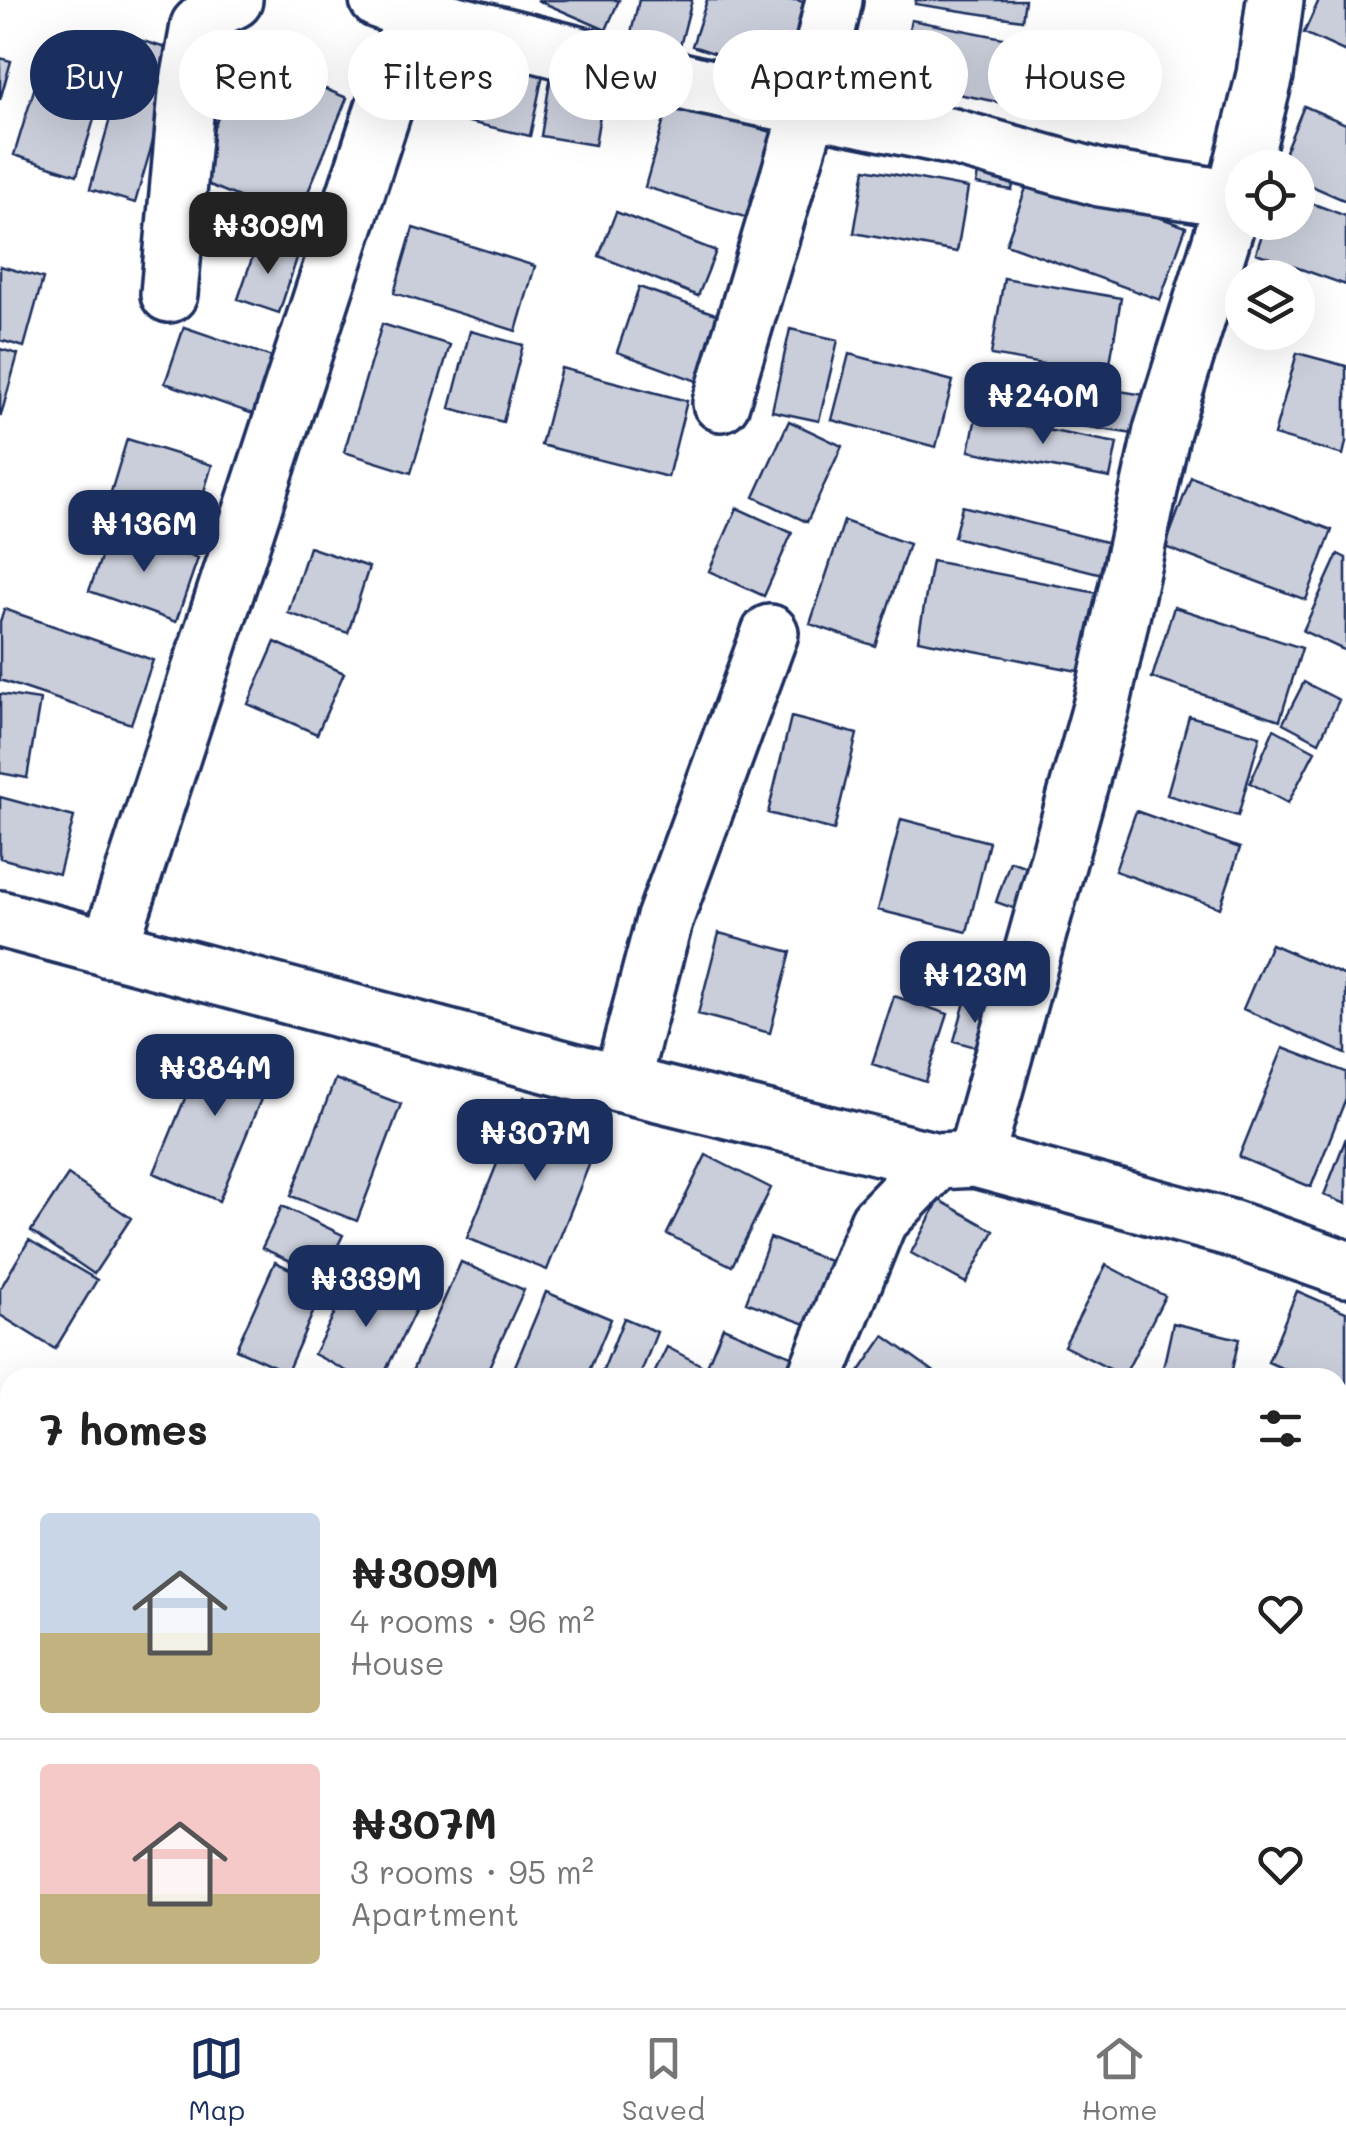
<!DOCTYPE html>
<html lang="en">
<head>
<meta charset="utf-8">
<style>
	:root { --surface:#fff; --page:#f6f6f6; --text:#222; --muted:#767676; --line:#e0e0e0; --accent:#1b2f5e }
	body { margin:0; font-family:Mali,sans-serif; background:var(--page); color:var(--text); height:100vh; display:flex; flex-direction:column; font-size:38px; white-space:nowrap }
	* { box-sizing:border-box; margin:0 }
	p { font-size:32px; color:var(--muted) }
	.icon { flex:none; width:55px; height:55px; fill:none; stroke:currentColor; stroke-width:2; stroke-linecap:round; stroke-linejoin:round }
	.map { position:relative; flex:1; overflow:hidden }
	.details { position:absolute; left:0px; top:1368px; width:1348px; height:642px; display:flex; flex-direction:column; background:var(--surface); border-radius:30px 30px 0 0; box-shadow:0 10px 40px #0002 }
	.details>* { flex:none }
	.hud { position:absolute; left:30px; top:30px; width:1288px; height:90px; display:flex; gap:20px }
	.controls { position:absolute; left:1225px; top:150px; display:grid; gap:20px }
	.controls a { display:grid; place-items:center; width:90px; height:90px; border-radius:50%; background:var(--surface); box-shadow:0 10px 40px #0002; font-size:50px }
	.price { position:absolute; translate:-50% -85px; padding:0 22px; border-radius:20px; background:var(--accent); color:#fff; font-size:32px; line-height:65px; filter:drop-shadow(0 2px 5px #0008) }
	.price::after { content:''; position:absolute; left:50%; top:60px; width:30px; height:22px; margin-left:-15px; background:inherit; clip-path:polygon(0 0,100% 0,50% 100%) }
	.price.on { background:#222; color:#fff }
	ul { padding:0; list-style:none }
	li { display:flex; align-items:center; gap:30px; height:250px; padding:0 40px }
	li+li { border-top:2px solid var(--line) }
	li span { display:grid; place-items:center; flex:none; width:280px; height:200px; border-radius:10px; color:#555 }
	li>.icon { margin-inline-start:auto }
	span .icon { width:120px; height:120px; fill:#fffc; stroke-width:1 }
	li b { font-size:42px }
	h2 { display:flex; justify-content:space-between; align-items:center; height:120px; padding:0 40px; font-size:42px }
	.pill { padding:0 35px; border-radius:45px; background:var(--surface); box-shadow:0 10px 40px #0002; font-size:35px; line-height:90px }
	.pill.on { background:var(--accent); color:#fff }
	.tab-bar { display:flex; justify-content:space-around; align-items:center; height:140px; border-top:2px solid var(--line); background:var(--surface); font-size:28px; color:var(--muted) }
	.tab-bar a { display:grid; justify-items:center; gap:5px }
	.tab-bar .on { color:var(--accent) }
	.map>svg:first-child { display:block }
</style>
</head>
<body>
<div class="map">
<svg width="1346" height="2008" viewBox="0 0 1346 2008">
	<rect width="100%" height="100%" fill="#fff"/>
	<filter id="ink" filterUnits="userSpaceOnUse"><feTurbulence type="fractalNoise" baseFrequency=".01" numOctaves="2"/><feDisplacementMap in="SourceGraphic" scale="20" xChannelSelector="R" yChannelSelector="G"/><feConvolveMatrix kernelMatrix="1 2 1 2 8 2 1 2 1" color-interpolation-filters="sRGB"/></filter>
	<g filter="url(#ink)">
		<path fill="#caceda" stroke="#1b2f5e" stroke-width="2.5" d="M537,0h82l-13,30z
			M639,0h53l-13,50 -49,-13z
			M707,0h90l13,4 -23,73 -95,-31z
			M916,0h109l-3,20 -107,-16z
			M1319,0h27v52l-42,-19z
			M911,20l123,24 -12,63 -123,-25z
			M447,32l100,23 -17,81 -100,-23z
			M133,38l46,14 -44,151 -45,-14z
			M244,55l103,43 -51,123 -103,-43z
			M554,57l54,9 -13,79 -54,-9z
			M0,58l11,3 -11,39z
			M36,83l63,20 -22,72 -63,-20z
			M669,102l106,31 -24,86 -106,-32z
			M1304,106l42,18v77l-48,-21v-12h-20z
			M982,152l36,7 -6,31 -36,-6z
			M865,169l103,19 -11,64 -103,-19z
			M1032,171l154,56 -26,73 -154,-56z
			M1298,198l48,18v69l-90,-32 10,-31h32z
			M616,212l100,39 -18,45 -99,-40z
			M413,228l122,38 -19,65 -122,-38z
			M258,241l40,14 -19,58 -41,-14z
			M0,266l43,12 -19,69 -24,-7z
			M1004,278l117,20 -13,77 -117,-20z
			M639,287l88,31 -22,66 -88,-32z
			M382,324l68,21 -39,128 -67,-21z
			M184,327l88,30 -19,57 -88,-31z
			M790,329l48,11 -19,81 -47,-10z
			M470,331l53,14 -20,77 -53,-14z
			M0,349l18,5 -17,61 -1,-1z
			M1297,353l49,13v76l-3,13 -69,-20z
			M849,354l104,27 -17,66 -104,-27z
			M561,368l126,33 -19,76 -127,-32z
			M986,370l159,25 -5,40 -160,-25z
			M976,417l141,26 -7,35 -141,-27z
			M789,421l53,25 -35,76 -53,-25z
			M127,439l85,26 -22,73 -85,-26z
			M1191,477l141,53 -26,70 -141,-53z
			M962,506l152,38 -8,31 -152,-38z
			M737,508l55,25 -28,63 -55,-25z
			M844,521l65,23 -34,102 -65,-22z
			M112,527l86,31 -22,64 -87,-31z
			M309,547l60,20 -21,66 -60,-20z
			M1338,554l8,4v93l-43,-20z
			M932,561l165,32 -14,79 -165,-32z
			M1174,607l128,41 -22,72 -128,-42z
			M4,609l149,51 -22,64 -131,-44v-58z
			M275,642l69,31 -27,61 -69,-30z
			M1304,682l35,18 -20,42 -36,-19z
			M0,694l40,6 -13,78 -27,-5z
			M1189,716l71,20 -22,80 -71,-21z
			M791,717l66,17 -23,96 -66,-17z
			M1274,729l41,22 -27,52 -38,-20z
			M0,797l74,20 -15,57 -59,-16z
			M1136,811l104,37 -20,60 -105,-37z
			M901,819l88,23 -22,90 -89,-22z
			M1010,861l28,10 -14,41 -28,-10z
			M719,933l72,19 -21,81 -72,-19z
			M1271,944l75,32v78l-103,-45z
			M894,996l54,18 -22,68 -54,-18z
			M965,1002l32,10 -11,38 -32,-9z
			M210,1038l65,27 -56,136 -65,-28z
			M1283,1048l63,24v26l-35,89 -72,-30z
			M335,1079l66,25 -44,117 -66,-25z
			M524,1097l79,33 -56,140 -80,-32z
			M1346,1138v66l-22,-9z
			M706,1155l65,33 -39,78 -65,-32z
			M68,1175l63,43 -37,56 -63,-43z
			M939,1200l55,31 -28,52 -55,-30z
			M282,1206l61,29 -20,41 -61,-28z
			M770,1238l65,25 -24,63 -65,-24z
			M29,1240l68,40 -42,69 -55,-34v-26z
			M390,1251l46,14 -7,24 -46,-14z
			M275,1262l50,23 -38,87 -51,-23z
			M461,1262l63,28 -40,88h-75z
			M1106,1265l59,31 -41,80 -60,-30z
			M354,1275l63,32 -35,71h-22l-46,-24z
			M1297,1291l49,21v83l-8,-3v-14h-34l-36,-16z
			M546,1292l65,27 -25,59h-76z
			M624,1318l33,14 -18,46h-39z
			M1173,1323l66,16 -9,39h-69z
			M723,1327l75,32 -8,19h-88z
			M884,1336l59,42h-88z
			M667,1347l34,18 -6,13h-43z
			M0,1806l10,3v49l-10,-3z
			M0,1868l10,3v73l-10,-3z
			M257,2000h68l-3,8h-68z
			M500,2000h35l18,8h-57z
			M790,2000h66l-4,8h-47z"/>
		<g fill="none" stroke-linecap="round" stroke-linejoin="round">
			<g stroke="#1b2f5e" stroke-width="62">
				<path id="minor" d="M378,0l39,14 280,71 256,52 147,41 134,21
					M169,294l18,-201 12,-67 20,-19 15,-7
					M721,403l88,-294 25,-109
					M0,919l621,165 316,77 38,-2 255,69 116,41
					M109,949l310,-949
					M621,1084l43,-163 106,-288
					M975,1159l126,-452 61,-276 72,-232 31,-124 10,-75
					M815,1378l63,-156 59,-61
					M1338,1961l8,-29
					M991,2000l11,8
					M1324,2008l2,-8"/>
			</g>
			<use href="#minor" stroke="#fff" stroke-width="55"/>
		</g>
	</g>
</svg>
<div class="controls">
<a><svg class="icon" aria-label="locate" viewBox="0 0 24 24"><circle cx="12" cy="12" r="6"/><path d="M12 2v4M12 18v4M2 12h4M18 12h4"/></svg></a>
<a><svg class="icon" aria-label="layers" viewBox="0 0 24 24"><path d="M12 4l9 5-9 5-9-5zM3 14l9 5 9-5"/></svg></a>
</div>
<b class="price on" style="left:268px;top:277px">₦309M</b>
<b class="price" style="left:1043px;top:447px">₦240M</b>
<b class="price" style="left:144px;top:575px">₦136M</b>
<b class="price" style="left:975px;top:1026px">₦123M</b>
<b class="price" style="left:215px;top:1119px">₦384M</b>
<b class="price" style="left:535px;top:1184px">₦307M</b>
<b class="price" style="left:366px;top:1330px">₦339M</b>
<div class="hud">
<a class="pill on">Buy</a>
<a class="pill">Rent</a>
<a class="pill">Filters</a>
<a class="pill">New</a>
<a class="pill">Apartment</a>
<a class="pill">House</a>
</div>
<section class="details">
<h2>7 homes<svg class="icon" aria-label="filters" viewBox="0 0 24 24"><path d="M4 7h16M4 17h16"/><circle cx="9" cy="7" r="2"/><circle cx="15" cy="17" r="2"/></svg></h2>
<ul>
<li><span style="background:linear-gradient(#c9d6e8 60%,#c2b280 0)"><svg class="icon" aria-label="home" viewBox="0 0 24 24"><path d="M3 11l9-7 9 7M6 9v11h12V9"/></svg></span><div><b>₦309M</b><p>4 rooms · 96 m²</p><p>House</p></div><svg class="icon" aria-label="heart" viewBox="0 0 24 24"><path d="M12 20l-8-8c-3-5 5-10 8-4 3-6 11-1 8 4z"/></svg></li>
<li><span style="background:linear-gradient(#f6c9c9 65%,#c2b280 0)"><svg class="icon" aria-label="home" viewBox="0 0 24 24"><path d="M3 11l9-7 9 7M6 9v11h12V9"/></svg></span><div><b>₦307M</b><p>3 rooms · 95 m²</p><p>Apartment</p></div><svg class="icon" aria-label="heart" viewBox="0 0 24 24"><path d="M12 20l-8-8c-3-5 5-10 8-4 3-6 11-1 8 4z"/></svg></li>
</ul>
</section>
</div>
<nav class="tab-bar">
<a class="on"><svg class="icon" aria-label="map" viewBox="0 0 24 24"><path d="M3 6l6-2 6 2 6-2v14l-6 2-6-2-6 2zM9 4v14M15 6v14"/></svg>Map</a>
<a><svg class="icon" aria-label="saved" viewBox="0 0 24 24"><path d="M7 4h10v16l-5-4-5 4z"/></svg>Saved</a>
<a><svg class="icon" aria-label="home" viewBox="0 0 24 24"><path d="M3 11l9-7 9 7M6 9v11h12V9"/></svg>Home</a>
</nav>
</body>
</html>
